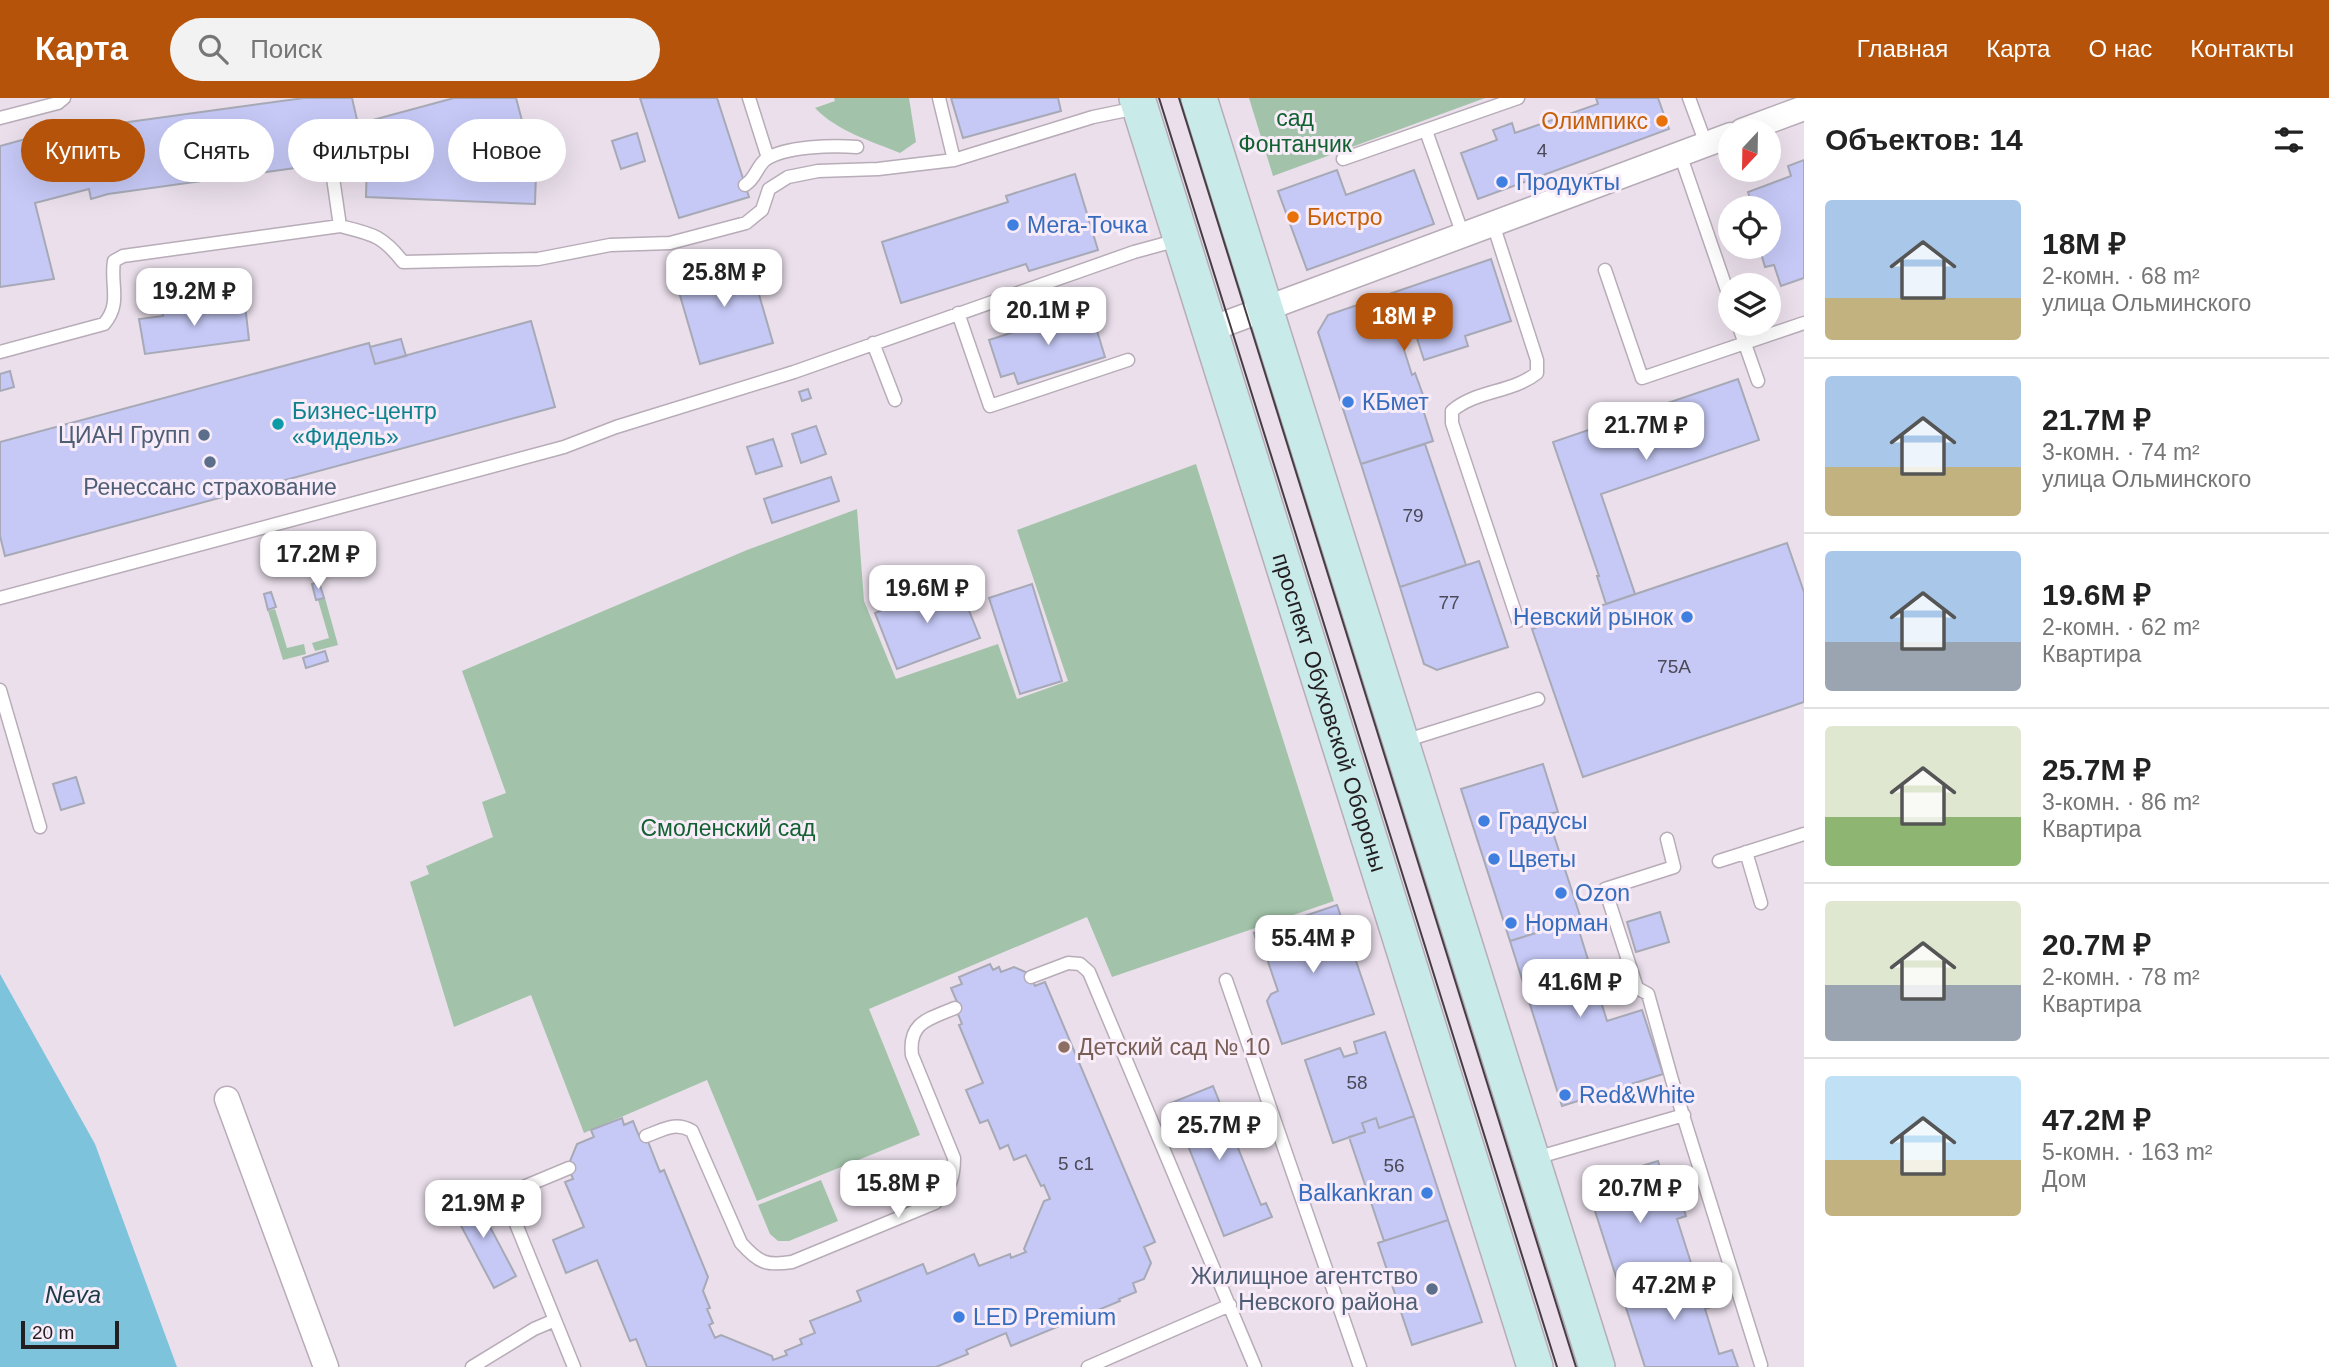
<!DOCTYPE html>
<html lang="ru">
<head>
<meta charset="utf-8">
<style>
	:root { --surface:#fff; --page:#f2f2f2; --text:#222; --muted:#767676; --line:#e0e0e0; --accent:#b45309 }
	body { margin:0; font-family:Arial,sans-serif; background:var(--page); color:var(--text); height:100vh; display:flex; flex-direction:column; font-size:26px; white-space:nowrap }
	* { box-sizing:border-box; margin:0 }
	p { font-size:23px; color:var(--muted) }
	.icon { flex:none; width:38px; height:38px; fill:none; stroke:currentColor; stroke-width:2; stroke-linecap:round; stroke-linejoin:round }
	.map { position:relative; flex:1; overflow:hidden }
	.panel { display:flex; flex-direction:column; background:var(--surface); width:525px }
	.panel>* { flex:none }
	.banner { position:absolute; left:21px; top:21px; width:665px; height:63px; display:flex; gap:14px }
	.needle { width:46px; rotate:202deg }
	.buttons { position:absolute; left:1718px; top:21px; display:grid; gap:14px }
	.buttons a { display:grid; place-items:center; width:63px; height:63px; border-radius:50%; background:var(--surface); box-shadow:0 7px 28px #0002; font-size:35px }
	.scale { position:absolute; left:21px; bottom:18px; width:98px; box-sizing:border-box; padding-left:7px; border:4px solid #221e22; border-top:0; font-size:19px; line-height:24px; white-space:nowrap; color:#221e22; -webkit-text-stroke:5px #f8ecf8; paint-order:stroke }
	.price { position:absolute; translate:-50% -60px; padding:0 16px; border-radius:14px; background:#fff; color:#222; font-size:23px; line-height:46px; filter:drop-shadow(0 2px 4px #0008) }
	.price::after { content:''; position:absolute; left:50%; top:42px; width:21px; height:16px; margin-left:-10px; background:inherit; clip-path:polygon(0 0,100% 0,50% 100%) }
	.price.active { background:var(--accent); color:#fff }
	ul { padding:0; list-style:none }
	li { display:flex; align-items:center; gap:21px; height:175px; padding:0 21px }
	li+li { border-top:2px solid var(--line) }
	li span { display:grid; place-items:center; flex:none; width:196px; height:140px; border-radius:7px; color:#555 }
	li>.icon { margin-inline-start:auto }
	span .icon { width:84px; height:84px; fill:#fffc; stroke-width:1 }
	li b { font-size:30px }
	h2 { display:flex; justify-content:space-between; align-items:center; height:84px; padding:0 21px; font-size:30px }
	.tag { padding:0 24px; border-radius:32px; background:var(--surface); box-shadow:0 7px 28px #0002; font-size:24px; line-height:63px }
	.tag.active { background:var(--accent); color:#fff }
	header { display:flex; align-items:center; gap:42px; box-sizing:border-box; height:98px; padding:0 35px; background:var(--accent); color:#fff }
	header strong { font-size:33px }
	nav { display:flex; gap:38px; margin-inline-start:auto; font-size:24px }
	.search { width:490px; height:63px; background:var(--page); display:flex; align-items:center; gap:18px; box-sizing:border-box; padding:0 24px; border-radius:38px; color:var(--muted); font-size:26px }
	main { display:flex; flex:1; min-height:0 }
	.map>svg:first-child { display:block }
</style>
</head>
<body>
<header>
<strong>Карта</strong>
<div class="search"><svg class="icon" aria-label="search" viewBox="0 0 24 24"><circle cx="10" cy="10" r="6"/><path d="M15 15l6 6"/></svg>Поиск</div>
<nav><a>Главная</a><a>Карта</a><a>О нас</a><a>Контакты</a></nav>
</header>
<main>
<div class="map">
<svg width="1804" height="1269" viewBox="0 0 1804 1269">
	<rect width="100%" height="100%" fill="#eadfeb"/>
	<path fill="#a2c3a9" d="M834,0h75l7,44 -16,11c-29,-12 -63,-22 -85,-45l20,-7z
		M1249,0h236l-212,78z
		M1196,366l138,437 -222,76 -25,-60 -218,92 51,126 -163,66 -50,-121 -123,53 -53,-138 -77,32 -44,-145 19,-8 -3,-8 67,-29 -11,-35 24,-9 -44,-122 285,-121 110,-41 7,92 32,78 102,-35 19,55 51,-18 -51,-151z
		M325,500l13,47 -23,6 -3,-8 17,-5 -11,-38z
		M275,511l12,39 17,-4 2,10 -23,6 -15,-49z
		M821,1082l17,41 -49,20h-11l-8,-7 -12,-29z"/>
	<path fill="#7ec3dc" d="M0,876l95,170 82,223h-177z"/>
	<path fill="#c6c9f6" stroke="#a7a9b6" stroke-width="2" d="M304,0h48l6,26 96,-26h62l20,75 -1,31 -169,-7 1,-39 -259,36 -17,5 -2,-10 -54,14 19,76 -54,8v-141l33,-9 1,3 38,-11 1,3 19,-5z
		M640,0h77l32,99 -70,21z
		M951,0h107l3,13 -98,27z
		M1596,0h62l11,31 -191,70 -17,-46 36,-13 -4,-10 19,-7 3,10 83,-29z
		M637,35l8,28 -24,8 -9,-28z
		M1804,62v118l-23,8 -7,-21 -9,2 -5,-17h1l-1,-3h9v-39h-16l-5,-16 43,-16 -3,-10z
		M1337,72l9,25 68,-25 20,54 -127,46 -29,-79z
		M1075,76l23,76 -69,21 -3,-7 -125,39 -19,-61 126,-40 -2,-6z
		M747,155l26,90 -73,21 -26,-89z
		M1491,161l20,62 -46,15 3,10 -44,14 -11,-34 -15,5 14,44 3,-2 8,22 -4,2 14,44 -72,23 -43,-132 10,-17z
		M201,206l1,7 43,-6 4,35 -104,14 -6,-35 24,-3 -1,-6z
		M1090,210l15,49 -87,27 -4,-11 -13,4 -12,-37z
		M531,223l24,86 -550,149 -5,-20v-94l369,-99 6,21z
		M401,241l5,17 -31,8 -5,-17z
		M10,273l4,16 -14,4v-17z
		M1738,281l21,61 -158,54 34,100 -29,10 -9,-28h2l-46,-134z
		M808,291l3,9 -9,3 -3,-9z
		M816,328l10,28 -25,9 -9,-29z
		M773,341l9,27 -26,8 -9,-27z
		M1425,346l41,121 -66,22 -39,-123z
		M831,379l8,24 -67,22 -8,-24z
		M1787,445l17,49v110l-221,75 -51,-148z
		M1479,463l29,86 -71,23 -13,-6 -24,-77z
		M957,483l23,57 -83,31 -22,-56z
		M319,484l5,16 -8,2 -4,-16z
		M1032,486l30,97 -42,13 -31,-96z
		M271,494l5,15 -8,3 -4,-16z
		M325,553l3,10 -22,7 -3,-10z
		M1543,666l15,48 -11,2 34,105 -71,22 -49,-152z
		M76,679l8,26 -23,7 -8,-26z
		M1337,807l37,109 -92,30 -15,-43 4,-7 7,-3 -15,-44 -5,-1 -4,-13z
		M1660,814l9,30 -33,10 -9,-30z
		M1576,823l31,100 35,-11 21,64 -101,32 -52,-165z
		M990,866l3,6 6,-3 2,5 13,-5 16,7 5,12 10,-4 110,260 -11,5 7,16 -7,16 -11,4 3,9 -17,7 1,2 -109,45 -5,-13 -40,17 2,4 -32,13h-289l-11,-28 -6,2 -33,-81 -31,13 -13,-33 31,-13 -19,-45 8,-3 -5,-13 9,-22 17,-7 -3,-7 31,-12 2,7 9,-4 6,15 6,-2 15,38 4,-2 44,107 -5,14 7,17 -3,1 6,14 -4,2 6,13 6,-3 51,21 1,4 14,-5 -2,-4 17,-7 -2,-5 15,-6 -5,-12 51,-20 -4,-10 66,-27 4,10 47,-20 5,12 31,-12 1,4 15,-6 -2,-3 20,-48 6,-2 -6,-14 -3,1 -15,-31 -12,5 -6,-15 -8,4 -12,-29 -8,3 -14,-33 17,-7 -24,-58 3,-1 -8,-20 3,-2 -6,-14 11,-4 -3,-7z
		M1385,934l29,84 -35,12 -3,-10 -14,5 3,9 -32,11 -28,-83 35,-12 4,9 13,-4 -3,-11z
		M1213,988l48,119 5,-2 6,14 -48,19 -53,-133z
		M1414,1018l34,104 -64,21 -35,-104 16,-5 -3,-9 14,-5 3,10z
		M1658,1063l13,42 10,-3 5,16 -9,3 15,47 -72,23 -34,-106z
		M472,1095l44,83 -22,12 -44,-83z
		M1448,1122l34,102 -70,23 -34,-102z
		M1692,1168l8,25 12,-5 6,19 -13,4 14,45 13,-4 6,17h-93l-25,-78z"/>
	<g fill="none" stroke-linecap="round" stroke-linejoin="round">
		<g stroke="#b7acb7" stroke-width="15">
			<path id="service" d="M749,0l19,60
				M939,0l15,62
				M1689,0l17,46
				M0,20l58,-15 6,-5
				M1426,33l37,104
				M1680,56l51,148
				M1343,61l175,-61
				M331,66l9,62
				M745,87c11,-7 11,-17 20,-25 19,-14 69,-15 92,-13
				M1493,126l44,136v13c-25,20 -61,17 -85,38v12l66,198
				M1605,172l37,108 162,-55
				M958,215l32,93 138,-46
				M1738,226l20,57
				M873,245l22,57
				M0,254l104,-28c18,-21 6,-39 10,-63l9,-5 217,-30c32,8 42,9 63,36l135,-3 72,-14 60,-2 76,-20 16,-13 7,-21 19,-12 30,-6 60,-2 76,-9 139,-43 44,-9
				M0,500l564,-151 52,-20 178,-55 340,-120 44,-12
				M0,592l40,137
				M1404,643l134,-42
				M1667,741l7,28 -69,22 32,99 11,6 24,86 89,285
				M1746,754l15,51
				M1719,763l85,-27
				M1031,879l37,-14 12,1 9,8 166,395
				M1226,882l134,387
				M646,1038c17,-6 29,-15 46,-5l49,112c18,20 25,23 51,19l143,-59c15,-14 19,-25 19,-45l-42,-103c-4,-33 17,-36 43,-47
				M1532,1061l152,-44
				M569,1070l-48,20 -8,12 -1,14 62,153
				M472,1269l62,-38 21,-9
				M1088,1269l142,-62"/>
		</g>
		<g stroke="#b7acb7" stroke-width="27">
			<path id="minor" d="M1742,33l62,-23
				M1211,231l520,-194
				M227,1001l99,268"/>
		</g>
		<g stroke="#b7acb7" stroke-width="38">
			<g id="secondary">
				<path id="s1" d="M1137,0l398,1269"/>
				<path d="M1199,0l398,1269"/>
			</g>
		</g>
		<use href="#service" stroke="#fff" stroke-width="12"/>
		<use href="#minor" stroke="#fff" stroke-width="24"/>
		<use href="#secondary" stroke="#c8eae8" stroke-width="35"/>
		<path stroke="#453f45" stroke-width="2" d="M1159,0l398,1269
			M1179,0l397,1269"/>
	</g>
	<g fill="#e8710a" stroke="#f8ecf8" stroke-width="2.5">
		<circle cx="1662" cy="23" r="7"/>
		<circle cx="1293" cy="119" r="7"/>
	</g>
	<g fill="#3f7fe0" stroke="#f8ecf8" stroke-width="2.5">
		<circle cx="1502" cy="84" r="7"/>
		<circle cx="1013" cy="127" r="7"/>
		<circle cx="1348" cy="304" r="7"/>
		<circle cx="1687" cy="519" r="7"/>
		<circle cx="1484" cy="723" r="7"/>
		<circle cx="1494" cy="761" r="7"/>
		<circle cx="1561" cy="795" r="7"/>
		<circle cx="1511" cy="825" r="7"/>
		<circle cx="1565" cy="997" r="7"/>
		<circle cx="1427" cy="1095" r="7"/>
		<circle cx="959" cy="1219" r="7"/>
	</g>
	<circle fill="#0f9aa8" stroke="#f8ecf8" stroke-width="2.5" cx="278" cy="326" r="7"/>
	<g fill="#5c6f8a" stroke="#f8ecf8" stroke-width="2.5">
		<circle cx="204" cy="337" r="7"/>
		<circle cx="210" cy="364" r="7"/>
		<circle cx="1432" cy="1191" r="7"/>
	</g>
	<circle fill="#8d6e63" stroke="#f8ecf8" stroke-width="2.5" cx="1064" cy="949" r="7"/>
	<g text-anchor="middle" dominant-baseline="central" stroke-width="6" stroke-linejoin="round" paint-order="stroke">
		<g font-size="19" fill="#4b4957">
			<text x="1542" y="52">4</text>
			<text x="1413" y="417">79</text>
			<text x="1449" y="504">77</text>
			<text x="1674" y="568">75А</text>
			<text x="1357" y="984">58</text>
			<text x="1076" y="1065">5 с1</text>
			<text x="1394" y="1067">56</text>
		</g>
		<g font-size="23" fill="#116131" stroke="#f8ecf8">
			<text x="1295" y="20">сад<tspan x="1295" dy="26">Фонтанчик</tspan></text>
			<text x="728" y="730">Смоленский сад</text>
		</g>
		<g font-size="23" fill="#c56008" stroke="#f8ecf8" text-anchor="end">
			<text x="1648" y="23">Олимпикс</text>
			<text x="1307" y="119" text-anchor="start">Бистро</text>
		</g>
		<g font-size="23" fill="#366cbe" stroke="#f8ecf8" text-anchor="start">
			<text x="1516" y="84">Продукты</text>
			<text x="1027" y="127">Мега-Точка</text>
			<text x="1362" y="304">КБмет</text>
			<text x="1673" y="519" text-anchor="end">Невский рынок</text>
			<text x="1498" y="723">Градусы</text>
			<text x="1508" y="761">Цветы</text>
			<text x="1575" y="795">Ozon</text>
			<text x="1525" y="825">Норман</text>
			<text x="1579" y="997">Red&amp;White</text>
			<text x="1413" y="1095" text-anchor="end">Balkankran</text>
			<text x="973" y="1219">LED Premium</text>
		</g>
		<g font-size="23" fill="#0d838f" stroke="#f8ecf8" text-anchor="start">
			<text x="292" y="313">Бизнес-центр<tspan x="292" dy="26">«Фидель»</tspan></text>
		</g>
		<g font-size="23" fill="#4e5e75" stroke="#f8ecf8" text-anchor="end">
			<text x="190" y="337">ЦИАН Групп</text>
			<text x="210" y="389" text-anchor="middle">Ренессанс страхование</text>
			<text x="1418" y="1178">Жилищное агентство<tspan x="1418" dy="26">Невского района</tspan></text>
		</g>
		<g font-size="23" fill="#221e22" stroke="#f8ecf8">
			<text stroke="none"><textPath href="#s1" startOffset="644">проспект Обуховской Обороны</textPath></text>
		</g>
		<g font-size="23" fill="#785e54" stroke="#f8ecf8" text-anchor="start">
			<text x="1078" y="949">Детский сад № 10</text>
		</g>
		<g font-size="24" font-style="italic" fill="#193a46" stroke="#f8ecf8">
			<text x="73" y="1196">Neva</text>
		</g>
	</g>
</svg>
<div class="buttons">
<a><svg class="needle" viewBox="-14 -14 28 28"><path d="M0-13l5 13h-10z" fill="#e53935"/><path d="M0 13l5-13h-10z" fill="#767676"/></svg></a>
<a><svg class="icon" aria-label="locate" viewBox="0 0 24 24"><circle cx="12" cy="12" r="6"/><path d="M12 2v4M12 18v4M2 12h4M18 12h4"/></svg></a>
<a><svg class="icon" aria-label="layers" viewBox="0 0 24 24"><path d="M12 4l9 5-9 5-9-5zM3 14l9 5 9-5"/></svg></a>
</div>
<div class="scale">20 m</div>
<b class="price" style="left:724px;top:211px">25.8M ₽</b>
<b class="price" style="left:194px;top:230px">19.2M ₽</b>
<b class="price" style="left:1048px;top:249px">20.1M ₽</b>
<b class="price active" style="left:1404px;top:255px">18M ₽</b>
<b class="price" style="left:1646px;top:364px">21.7M ₽</b>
<b class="price" style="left:318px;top:493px">17.2M ₽</b>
<b class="price" style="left:927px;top:527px">19.6M ₽</b>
<b class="price" style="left:1313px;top:877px">55.4M ₽</b>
<b class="price" style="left:1580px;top:921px">41.6M ₽</b>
<b class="price" style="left:1219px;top:1064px">25.7M ₽</b>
<b class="price" style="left:898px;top:1122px">15.8M ₽</b>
<b class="price" style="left:1640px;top:1127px">20.7M ₽</b>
<b class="price" style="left:483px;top:1142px">21.9M ₽</b>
<b class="price" style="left:1674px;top:1224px">47.2M ₽</b>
<div class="banner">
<a class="tag active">Купить</a>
<a class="tag">Снять</a>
<a class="tag">Фильтры</a>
<a class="tag">Новое</a>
</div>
</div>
<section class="panel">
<h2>Объектов: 14<svg class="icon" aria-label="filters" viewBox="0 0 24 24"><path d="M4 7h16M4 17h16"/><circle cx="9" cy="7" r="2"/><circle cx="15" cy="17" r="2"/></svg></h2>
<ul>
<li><span style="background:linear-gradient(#a9c7e8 70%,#c2b280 0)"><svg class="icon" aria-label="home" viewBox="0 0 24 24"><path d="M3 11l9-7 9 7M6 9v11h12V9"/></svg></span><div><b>18M ₽</b><p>2-комн. · 68 m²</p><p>улица Ольминского</p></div></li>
<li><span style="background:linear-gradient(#a9c7e8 65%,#c2b280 0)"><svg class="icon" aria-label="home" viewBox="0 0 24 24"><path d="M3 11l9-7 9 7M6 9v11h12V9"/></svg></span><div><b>21.7M ₽</b><p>3-комн. · 74 m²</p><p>улица Ольминского</p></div></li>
<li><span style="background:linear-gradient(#a9c7e8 65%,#9aa5b1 0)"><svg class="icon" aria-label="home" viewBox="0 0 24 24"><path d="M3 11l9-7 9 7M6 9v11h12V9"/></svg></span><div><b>19.6M ₽</b><p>2-комн. · 62 m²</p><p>Квартира</p></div></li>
<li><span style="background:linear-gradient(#dfe7d0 65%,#8fb573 0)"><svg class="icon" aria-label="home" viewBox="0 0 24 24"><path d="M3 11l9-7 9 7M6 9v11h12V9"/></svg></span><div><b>25.7M ₽</b><p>3-комн. · 86 m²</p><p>Квартира</p></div></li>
<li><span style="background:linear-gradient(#dfe7d0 60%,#9aa5b1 0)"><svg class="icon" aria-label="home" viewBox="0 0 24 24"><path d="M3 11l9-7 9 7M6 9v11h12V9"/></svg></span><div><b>20.7M ₽</b><p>2-комн. · 78 m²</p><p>Квартира</p></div></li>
<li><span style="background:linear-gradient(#bfe0f5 60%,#c2b280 0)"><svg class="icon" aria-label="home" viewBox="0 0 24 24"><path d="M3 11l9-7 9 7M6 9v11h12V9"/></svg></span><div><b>47.2M ₽</b><p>5-комн. · 163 m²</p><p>Дом</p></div></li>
</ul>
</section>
</main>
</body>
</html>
